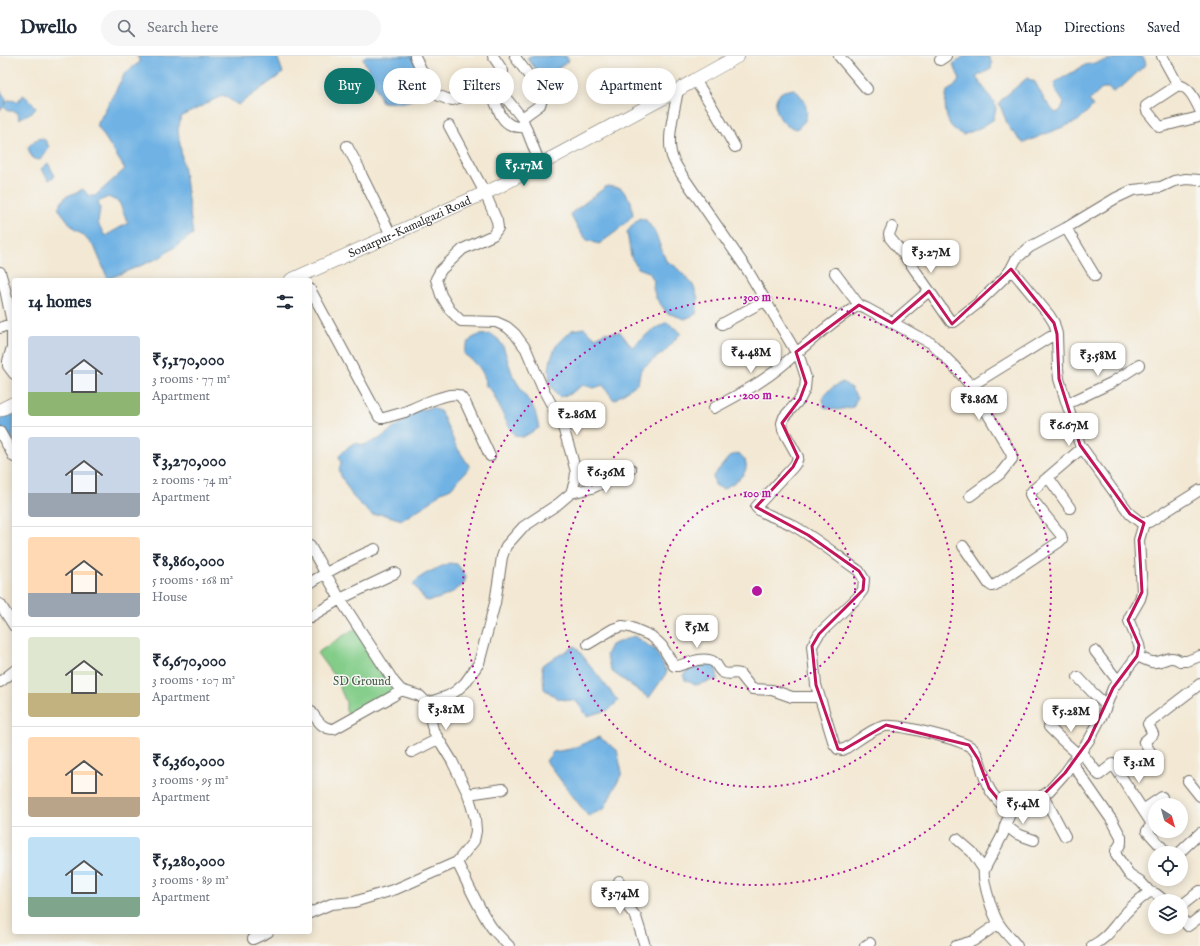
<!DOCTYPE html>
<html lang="en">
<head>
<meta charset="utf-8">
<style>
	:root { --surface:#fff; --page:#f6f6f7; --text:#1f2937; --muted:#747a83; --line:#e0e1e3; --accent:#0f766e }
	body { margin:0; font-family:"IM FELL English",serif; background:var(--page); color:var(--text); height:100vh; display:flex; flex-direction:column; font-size:15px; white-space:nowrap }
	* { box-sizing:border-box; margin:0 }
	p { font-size:13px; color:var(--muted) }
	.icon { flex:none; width:22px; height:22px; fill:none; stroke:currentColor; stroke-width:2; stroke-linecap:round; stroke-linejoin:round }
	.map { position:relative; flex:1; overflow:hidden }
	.drawer { position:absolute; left:12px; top:222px; width:300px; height:656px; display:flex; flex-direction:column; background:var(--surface); border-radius:4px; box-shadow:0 2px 10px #0003 }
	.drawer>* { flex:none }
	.hud { position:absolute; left:324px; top:12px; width:380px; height:36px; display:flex; gap:8px }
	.needle { width:26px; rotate:143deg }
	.controls { position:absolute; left:1148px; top:742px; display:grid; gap:8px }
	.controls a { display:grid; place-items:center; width:40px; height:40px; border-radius:50%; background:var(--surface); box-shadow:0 2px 10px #0003; font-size:20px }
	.price { position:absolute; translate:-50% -34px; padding:0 9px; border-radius:8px; background:#fff; color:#222; font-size:13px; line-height:26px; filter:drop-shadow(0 1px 2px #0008) }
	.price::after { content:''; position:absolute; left:50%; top:24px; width:12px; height:9px; margin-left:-6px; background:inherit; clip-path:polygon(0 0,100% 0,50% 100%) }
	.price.active { background:var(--accent); color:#fff }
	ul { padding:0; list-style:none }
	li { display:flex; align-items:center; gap:12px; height:100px; padding:0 16px }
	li+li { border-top:1px solid var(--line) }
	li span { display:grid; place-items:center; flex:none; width:112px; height:80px; border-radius:4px; color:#555 }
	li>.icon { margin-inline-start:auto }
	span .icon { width:48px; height:48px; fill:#fffc; stroke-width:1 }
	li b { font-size:17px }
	h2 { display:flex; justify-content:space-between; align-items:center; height:48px; padding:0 16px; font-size:17px }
	.tag { padding:0 14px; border-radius:18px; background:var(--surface); box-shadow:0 2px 10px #0003; font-size:14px; line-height:36px }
	.tag.active { background:var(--accent); color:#fff }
	header { display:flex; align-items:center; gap:24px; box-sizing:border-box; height:56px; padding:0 20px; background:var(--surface); border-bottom:1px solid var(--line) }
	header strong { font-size:19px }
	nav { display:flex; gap:22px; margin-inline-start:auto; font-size:14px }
	.search { width:280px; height:36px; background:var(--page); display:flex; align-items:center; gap:10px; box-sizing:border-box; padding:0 14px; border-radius:22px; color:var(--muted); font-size:15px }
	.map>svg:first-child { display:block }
</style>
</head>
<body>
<header>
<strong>Dwello</strong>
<div class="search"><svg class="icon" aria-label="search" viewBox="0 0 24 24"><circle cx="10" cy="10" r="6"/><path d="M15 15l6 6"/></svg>Search here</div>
<nav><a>Map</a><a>Directions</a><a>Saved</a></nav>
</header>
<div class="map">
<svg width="1200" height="890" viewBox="0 0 1200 890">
	<rect width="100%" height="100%" fill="#f6f6f2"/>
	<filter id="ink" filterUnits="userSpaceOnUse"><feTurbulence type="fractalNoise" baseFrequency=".025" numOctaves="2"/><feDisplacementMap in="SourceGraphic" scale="8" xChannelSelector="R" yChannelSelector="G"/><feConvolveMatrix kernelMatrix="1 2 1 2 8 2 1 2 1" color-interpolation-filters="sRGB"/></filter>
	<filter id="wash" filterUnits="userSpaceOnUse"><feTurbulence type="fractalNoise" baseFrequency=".012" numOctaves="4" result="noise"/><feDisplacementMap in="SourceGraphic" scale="16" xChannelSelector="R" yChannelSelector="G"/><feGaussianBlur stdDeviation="0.9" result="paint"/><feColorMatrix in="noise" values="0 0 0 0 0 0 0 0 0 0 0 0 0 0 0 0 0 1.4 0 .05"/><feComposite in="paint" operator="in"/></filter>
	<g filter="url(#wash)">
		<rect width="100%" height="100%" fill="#f3e8d3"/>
		<path fill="#83cd89" stroke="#577c5a" d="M356,573l41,61 -46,28 -5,-7v-9l-10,-23 -19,-26 35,-23z"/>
		<path fill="#6fb2e4" stroke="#4d6e88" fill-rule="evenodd" d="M137,0h140l6,17 -45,32 -15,-10 -42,22 -3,13 15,104 -34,24 -51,21 -13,-31 -12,-13 -9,-6 -16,-21 7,-11 18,-8 6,7h6l30,-27 -28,-44 28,-52 15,-11zM108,141l11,5 9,21 -23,13 -7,-13 2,-15 -2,-6z
			M366,0h46l14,28 -3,10c-17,10 -21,9 -41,8l-19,-44z
			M530,0h36l3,4 -23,18 -6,-7 -2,1 -11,-14z
			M964,0h24l4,7 -1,6 -15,8 18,25 2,7 -3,11 -15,9 -15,6c-2,-2 -6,-3 -8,-5 -11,-9 -11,-27 -8,-39l7,-4 6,-8 -7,-15z
			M1126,0h13l5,2 2,6 -22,21 -11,7 -5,-4h-5l-14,13 4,5 -15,15 -55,22 -14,-15 -10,-25 4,-5 24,-20 8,4 9,17 11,14 5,-2 4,-8 -8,-12 -2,-8 31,-18z
			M794,33c9,7 17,21 10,33 -2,2 -5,5 -7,7 -4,-1 -9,-2 -12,-5 -9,-8 -15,-27 -1,-33 3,-1 7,-1 10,-2z
			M0,34l6,9 -1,6 3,-5 10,1 5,-6 3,2 10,10 -2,4 -15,8 -1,-6 -4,-2h-6l-4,-4 -4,3z
			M42,82l4,3 3,6 -5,8 -4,5 -6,-1 -4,-5 -2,-7 7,-7z
			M48,107l7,13 -6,4 -8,-11z
			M607,130l14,2 10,13 2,14 -16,16 -18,13 -12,-4 -10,-13 -7,-13z
			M639,162l7,2 9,12 11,29 9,5 9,9 9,10 5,13 -2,16 -11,5 -18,-6 -11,-15 -3,-10 1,-7 -5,-9 -11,-4 -7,-11 -4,-25z
			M667,266l14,11 -17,19 -23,17 -3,14 -24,17 -11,-15 -9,3 -11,-3 -15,10 -9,2 -9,-13 -1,-14 2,-12 5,-12 16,-16 12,-2 12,10 8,-5 16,-1 12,15 19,-16z
			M491,278l7,5 5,7 10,30 22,35 4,17 -16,9 -8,-1 -10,-17 -13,-28 -6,-5c-1,-16 -10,-23 -22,-32 1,-7 5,-16 13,-18 4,-2 10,-1 14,-2z
			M843,326l8,6 6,10 -4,9 -16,3 -13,-3c0,-1 -1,-6 -1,-7 0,-8 13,-15 20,-18z
			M432,351l9,5 15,34 14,21 -19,21 -10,4 -9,9 -30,19 -20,-6 -10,1 -19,-18 -12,-21 -2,-7 2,-6 -2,-7 10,-10 6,-3 9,2 15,-6 38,-28z
			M11,357l3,2 -1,31c-8,-7 -13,-18 -13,-28z
			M739,397c1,2 5,5 6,7 6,15 -12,23 -22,29l-8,-4 -2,-9 17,-20z
			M449,507l8,1 9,12 -2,8c-13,10 -21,15 -38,17l-13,-17c9,-11 24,-15 36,-21z
			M634,580l21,14 12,22 -18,26 -38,-27 -5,-16 5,-10z
			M575,590l43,55 -9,9 -22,6 -11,-15 -17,-2 -15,-10 -2,-24z
			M715,606l3,17 -22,6 -11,-5 -2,-5 9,-9z
			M599,681l18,13 5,23 -18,36 -16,7 -42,-55 7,-9 18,-3z"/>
	</g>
	<g filter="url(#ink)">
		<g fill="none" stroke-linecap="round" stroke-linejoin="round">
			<g stroke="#716d66" stroke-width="12">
				<path id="minor" d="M415,0l17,37 15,6 6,1 30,-12c16,7 12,30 28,37 5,3 10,1 15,3l14,36
					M493,0l10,15 -8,11 2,5 25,31 4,10
					M516,0l-1,1 18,24 9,18 -2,6 -18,13
					M839,0l28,33
					M1162,0l16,29
					M940,4l6,-4
					M695,24l18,28 22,39
					M678,34c-3,19 -13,51 -5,69 2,5 6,11 9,16l66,96 52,88 6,19 -1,11 -5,10 -16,18 -2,6 1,7 15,27 -2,6 -3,4 -37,40c5,7 28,13 36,18 24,13 45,31 67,46l5,8 -1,11 -6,8 -38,36 -7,12 4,39 18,59 4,5 5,1c14,-8 27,-21 42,-24 12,-2 81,14 88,23 9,10 9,27 16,39 4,9 14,17 21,26
					M1200,54c-5,-10 -10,-23 -22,-25l-32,21 1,5 13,16 39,-10 1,-1
					M347,90l12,22 3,8 29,59
					M892,171l-3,7 1,4 18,22 43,62h3l23,-18 27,-26 7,-9 5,-10 14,-12 36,-19 50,-30 17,-8 28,-3 13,-6 12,-2 14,1
					M1066,172l29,48
					M1011,213l38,46 5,8 3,11 1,34 1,11 21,66 50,69 10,8h9l51,-32
					M0,216l5,17 7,34v24l-4,14v5l6,8
					M835,217l24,32
					M310,233l69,128 2,1h3c7,-2 14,-4 21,-6 11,-5 42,-20 53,-17 3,1 5,5 7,7l25,54
					M892,267l37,-32
					M722,268l44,-24
					M0,272l12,-5
					M971,330l79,-49 7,-3
					M1067,348l44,-21 28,-18
					M714,352c24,-13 49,-26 70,-44 24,-21 48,-43 75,-59l7,3 49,27 16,8 22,22 18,21 40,67 1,6 -12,15 -30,22
					M0,376l14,25
					M1048,421l22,31
					M571,437l21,-5 39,-19
					M310,490l30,53 54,83 7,8 19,6 7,7 6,27 19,31 16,33 7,24 1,13 -2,10 -17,21c11,22 21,46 35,66 5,6 11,12 17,18
					M963,490l26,38 3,2 3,-1 64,-43 3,-3 -1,-4 -29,-36 -2,-5 3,-4 49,-42
					M310,527c21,-14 42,-24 65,-34
					M0,548l14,22
					M310,561l30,-18 55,-26
					M588,588l25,-15 9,-3 8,1 21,9 6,5 5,5 12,20h4c10,-3 30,-12 38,-2 2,3 4,8 8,9 5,2 10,-1 16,1l12,15 20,1 20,7h27
					M1095,595l23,30
					M1137,600c5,2 10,5 15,6 11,2 16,-9 28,-1h7l13,-5
					M1078,621l16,17 12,11
					M0,626l14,-11
					M427,647l21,-7 8,-5 9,-8 14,-20 16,-60 7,-46 4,-11 17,-19 35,-23 13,-11 4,-12 1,-9 -6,-22 -8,-26 -20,-37 -16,-38 -11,-15 -8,-7 -11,-5 -35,-1 -11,-11 -9,-15 -5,-16 5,-9 22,-21 30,-14 5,-7 -1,-7 -12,-28 -36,-67
					M310,654c7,9 11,19 24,19l59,-33 8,-6
					M1049,671l13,13 17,15
					M412,696l26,-13
					M1081,696l18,23 14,-11 39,60 -5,7 20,22
					M1156,705l-12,-19 9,-8 -5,-10 52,-40
					M1072,707l41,59 8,15v6l-5,8v4l13,19 11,7 10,11
					M1188,725l12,15
					M468,738l35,-5
					M1043,739l22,41
					M1143,754l19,-13
					M1005,769l12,9 17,6
					M957,783l15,13 12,18
					M1179,797l21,-20
					M619,825v12l1,4 16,20 9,29
					M1181,850l19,-15
					M310,857l21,-9 23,-2 42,-13 61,-27
					M1181,862l7,8 12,-9
					M253,883l15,-7
					M865,890l5,-3
					M956,890l17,-5 25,-17
					M1017,890c-6,-8 -13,-14 -18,-22 -6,-9 -17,-43 -15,-54l19,-36 2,-9 7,-15 5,-3 24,-10 8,-6 16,-18 24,-33 14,-26 10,-26 24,-32 3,-6 -1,-5 -10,-24v-3l11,-19 2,-7 -3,-52 5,-17
					M1092,890c13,-7 17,-13 26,-24 8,-10 19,-21 30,-29 6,-3 12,4 16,8"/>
			</g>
			<g stroke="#716d66" stroke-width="14">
				<g id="major">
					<path id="s1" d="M291,224l207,-93 180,-97 17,-10 43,-24"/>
					<path d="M0,354l14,-7"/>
				</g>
			</g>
			<use href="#minor" stroke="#fff" stroke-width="10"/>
			<use href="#major" stroke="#fff" stroke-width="13"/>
		</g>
	</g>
	<path fill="none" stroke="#c2185b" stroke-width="3" stroke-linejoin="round" d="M1011,213l43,54 3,11 2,45 21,66 50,69 14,9 -5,17 3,52 -14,28 11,25 -2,11 -24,32 -24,52 -24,33 -24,24 -31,17 -21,-26 -11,-29 -9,-14 -83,-20 -43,25 -5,-1 -22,-64 -4,-39 7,-12 44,-44 1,-11 -5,-8 -51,-36 -52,-28 37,-40 5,-10 -16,-34 18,-24 6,-16 -10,-31 63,-47 33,18 37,-32 23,33z"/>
	<g fill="none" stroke="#b5179e" stroke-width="2" stroke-dasharray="2 4">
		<circle cx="757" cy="535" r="98"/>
		<circle cx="757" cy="535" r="196"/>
		<circle cx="757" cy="535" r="294"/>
	</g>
	<g text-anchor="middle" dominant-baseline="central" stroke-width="3" stroke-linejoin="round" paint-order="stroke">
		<g font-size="12" fill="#2b2b2b" stroke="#f6f6f2">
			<text stroke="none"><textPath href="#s1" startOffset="130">Sonarpur-Kamalgazi Road</textPath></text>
		</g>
		<g font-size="12" fill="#455c47" stroke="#f6f6f2">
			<text x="362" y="625">SD Ground</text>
		</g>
	</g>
	<circle cx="757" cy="535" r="6" fill="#b5179e" stroke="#f6f6f2" stroke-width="2"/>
	<g font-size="12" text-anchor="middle" font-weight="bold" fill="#b5179e" stroke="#f6f6f2" stroke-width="3" stroke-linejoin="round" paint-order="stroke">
		<text x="757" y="245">300 m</text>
		<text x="757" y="343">200 m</text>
		<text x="757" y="441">100 m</text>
	</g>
</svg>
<div class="controls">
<a><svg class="needle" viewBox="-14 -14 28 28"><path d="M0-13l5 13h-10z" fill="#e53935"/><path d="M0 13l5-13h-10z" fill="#747a83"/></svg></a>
<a><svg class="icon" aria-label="locate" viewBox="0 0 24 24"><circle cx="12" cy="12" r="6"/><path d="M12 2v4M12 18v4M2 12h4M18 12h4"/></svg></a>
<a><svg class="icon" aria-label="layers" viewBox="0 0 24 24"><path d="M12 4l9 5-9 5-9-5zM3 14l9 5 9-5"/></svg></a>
</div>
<b class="price active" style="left:524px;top:131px">₹5.17M</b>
<b class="price" style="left:931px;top:218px">₹3.27M</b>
<b class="price" style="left:751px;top:318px">₹4.48M</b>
<b class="price" style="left:1098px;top:321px">₹3.58M</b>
<b class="price" style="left:979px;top:365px">₹8.86M</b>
<b class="price" style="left:577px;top:380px">₹2.86M</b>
<b class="price" style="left:1069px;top:391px">₹6.67M</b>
<b class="price" style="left:606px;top:438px">₹6.36M</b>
<b class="price" style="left:697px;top:593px">₹5M</b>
<b class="price" style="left:446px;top:675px">₹3.81M</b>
<b class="price" style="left:1071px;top:677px">₹5.28M</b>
<b class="price" style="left:1139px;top:728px">₹3.1M</b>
<b class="price" style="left:1023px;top:769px">₹5.4M</b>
<b class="price" style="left:620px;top:859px">₹3.74M</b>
<div class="hud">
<a class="tag active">Buy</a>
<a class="tag">Rent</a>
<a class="tag">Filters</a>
<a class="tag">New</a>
<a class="tag">Apartment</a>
</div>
<section class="drawer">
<h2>14 homes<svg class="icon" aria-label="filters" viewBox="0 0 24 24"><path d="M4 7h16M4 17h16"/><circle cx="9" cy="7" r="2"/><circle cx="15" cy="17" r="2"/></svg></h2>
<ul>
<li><span style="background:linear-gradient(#c9d6e8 70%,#8fb573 0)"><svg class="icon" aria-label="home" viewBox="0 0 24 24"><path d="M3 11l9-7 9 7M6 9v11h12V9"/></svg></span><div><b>₹5,170,000</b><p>3 rooms · 77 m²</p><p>Apartment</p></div></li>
<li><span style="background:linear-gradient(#c9d6e8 70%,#9aa5b1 0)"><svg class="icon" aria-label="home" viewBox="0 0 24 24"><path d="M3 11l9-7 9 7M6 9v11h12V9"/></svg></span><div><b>₹3,270,000</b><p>2 rooms · 74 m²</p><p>Apartment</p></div></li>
<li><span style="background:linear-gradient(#ffd9b3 70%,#9aa5b1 0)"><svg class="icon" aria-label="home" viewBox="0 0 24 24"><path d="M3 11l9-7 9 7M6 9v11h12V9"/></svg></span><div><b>₹8,860,000</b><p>5 rooms · 168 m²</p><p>House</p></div></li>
<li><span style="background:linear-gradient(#dfe7d0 70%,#c2b280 0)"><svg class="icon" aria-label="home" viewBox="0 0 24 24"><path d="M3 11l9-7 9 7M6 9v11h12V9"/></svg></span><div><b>₹6,670,000</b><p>3 rooms · 107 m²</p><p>Apartment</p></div></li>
<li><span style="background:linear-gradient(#ffd9b3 75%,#b9a48a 0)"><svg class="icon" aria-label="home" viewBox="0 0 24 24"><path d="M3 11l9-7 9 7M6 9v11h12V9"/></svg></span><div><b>₹6,360,000</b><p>3 rooms · 95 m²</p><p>Apartment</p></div></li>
<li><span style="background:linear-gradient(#bfe0f5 75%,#7fa58c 0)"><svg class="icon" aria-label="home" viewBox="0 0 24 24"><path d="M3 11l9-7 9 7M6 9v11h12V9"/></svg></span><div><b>₹5,280,000</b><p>3 rooms · 89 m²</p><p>Apartment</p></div></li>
</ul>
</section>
</div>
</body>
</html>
